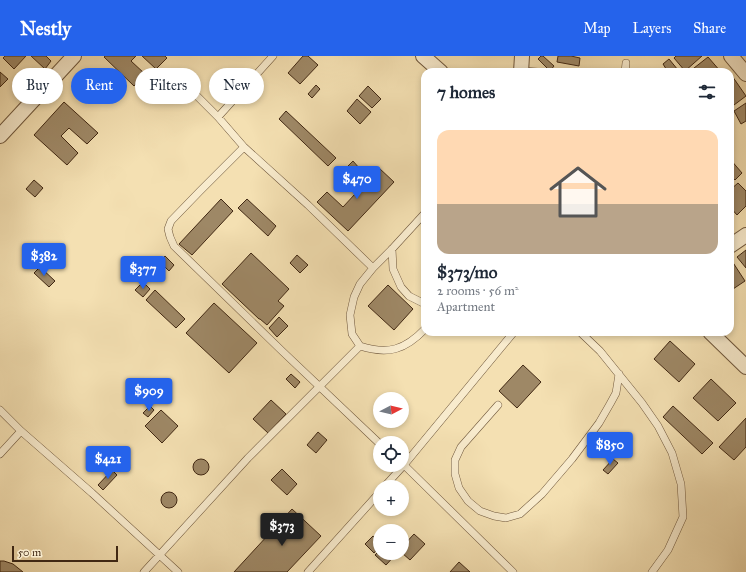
<!DOCTYPE html>
<html lang="en">
<head>
<meta charset="utf-8">
<style>
	:root { --surface:#fff; --page:#f6f6f7; --text:#1f2937; --muted:#747a83; --line:#e0e1e3; --accent:#2563eb }
	body { margin:0; font-family:"IM FELL Great Primer",serif; background:var(--page); color:var(--text); height:100vh; display:flex; flex-direction:column; font-size:15px; white-space:nowrap }
	* { box-sizing:border-box; margin:0 }
	p { font-size:13px; color:var(--muted) }
	.icon { flex:none; width:22px; height:22px; fill:none; stroke:currentColor; stroke-width:2; stroke-linecap:round; stroke-linejoin:round }
	.map { position:relative; flex:1; overflow:hidden }
	.drawer { position:absolute; left:421px; top:12px; width:313px; height:268px; display:flex; flex-direction:column; background:var(--surface); border-radius:12px; box-shadow:0 2px 6px #0003 }
	.drawer>* { flex:none }
	.hud { position:absolute; left:12px; top:12px; width:349px; height:36px; display:flex; gap:8px }
	.needle { width:26px; rotate:83deg }
	.buttons { position:absolute; left:373px; top:336px; display:grid; gap:8px }
	.buttons a { display:grid; place-items:center; width:36px; height:36px; border-radius:50%; background:var(--surface); box-shadow:0 2px 6px #0003; font-size:20px }
	.scale { position:absolute; left:12px; bottom:10px; width:106px; box-sizing:border-box; padding-left:4px; border:2px solid #412813; border-top:0; font-size:11px; line-height:14px; white-space:nowrap; color:#412813; -webkit-text-stroke:3px #f8ebcd; paint-order:stroke }
	.price { position:absolute; translate:-50% -34px; padding:0 9px; border-radius:4px; background:var(--accent); color:#fff; font-size:13px; line-height:26px; filter:drop-shadow(0 1px 2px #0008) }
	.price::after { content:''; position:absolute; left:50%; top:24px; width:12px; height:9px; margin-left:-6px; background:inherit; clip-path:polygon(0 0,100% 0,50% 100%) }
	.price.current { background:#222; color:#fff }
	ul { padding:0; list-style:none }
	li { display:grid; align-content:center; gap:8px; height:212px; padding:0 16px }
	li+li { border-top:1px solid var(--line) }
	li span { display:grid; place-items:center; height:124px; border-radius:12px; color:#555 }
	li>.icon { margin-inline-start:auto }
	span .icon { width:72px; height:72px; fill:#fffc; stroke-width:1 }
	li b { font-size:17px }
	h2 { display:flex; justify-content:space-between; align-items:center; height:48px; padding:0 16px; font-size:17px }
	.chip { padding:0 14px; border-radius:18px; background:var(--surface); box-shadow:0 2px 6px #0003; font-size:14px; line-height:36px }
	.chip.current { background:var(--accent); color:#fff }
	header { display:flex; align-items:center; gap:24px; box-sizing:border-box; height:56px; padding:0 20px; background:var(--accent); color:#fff }
	header strong { font-size:19px }
	nav { display:flex; gap:22px; margin-inline-start:auto; font-size:14px }
	.map>svg:first-child { display:block }
</style>
</head>
<body>
<header>
<strong>Nestly</strong>
<nav><a>Map</a><a>Layers</a><a>Share</a></nav>
</header>
<div class="map">
<svg width="746" height="516" viewBox="0 0 746 516">
	<rect width="100%" height="100%" fill="#f4e0b2"/>
	<filter id="stains"><feTurbulence type="fractalNoise" baseFrequency=".005" numOctaves="4"/><feColorMatrix values="0 0 0 0 .2 0 0 0 0 .09 0 0 0 0 .02 0 0 0 .5 -.17"/></filter>
	<radialGradient id="worn" r=".72"><stop offset=".6" stop-color="#630" stop-opacity="0"/><stop offset="1" stop-color="#630" stop-opacity=".3"/></radialGradient>
	<path fill="#9e8866" stroke="#412813" d="M5,0h21l-12,13 -11,-11z
		M31,0h15l5,5 -6,8z
		M105,0h31l-5,5 14,13 -11,12 -30,-29z
		M142,0h23l2,2 -11,11z
		M303,0h5l10,9 -18,19 -12,-11z
		M541,0h2l11,10 -4,5 -12,-12z
		M558,0h13l9,2 -1,8 -22,-4z
		M676,0h26l-17,15 -11,-13z
		M708,1l13,15h-32z
		M669,3l9,11 -3,2h-7l-5,-8z
		M529,12l18,1v3h-18z
		M0,16l8,7 -8,8z
		M730,17l16,23 -16,12z
		M316,29l4,4 -8,9 -4,-4z
		M368,30l13,13 -9,9 -13,-12z
		M357,43l14,13 -11,12 -13,-13z
		M64,46l34,31 -11,11 -18,-16 -8,8 17,17 -11,12 -33,-30z
		M746,47v18l-5,3 -7,-13z
		M286,55l50,47 -8,8 -49,-47z
		M730,103l12,14 -7,7 -5,-5z
		M353,105l7,8 -5,5 -8,-7z
		M379,112l15,14 -46,49 -31,-29 10,-10 16,15z
		M34,124l9,8 -8,9 -9,-8z
		M738,127l8,8v15l-9,9 -7,-8v-17z
		M221,143l12,12 -41,44 -13,-11z
		M247,143l29,27 -8,10 -30,-28z
		M746,194v18l-9,-11z
		M251,197l38,36 -11,12 6,5 -17,19 -7,-6h-1l-37,-35z
		M297,199l11,10 -8,8 -10,-10z
		M165,200l9,9 -5,6 -9,-9z
		M730,202l15,23 -15,10z
		M40,211l15,14 -6,6 -15,-14z
		M143,226l7,7 -7,8 -8,-7z
		M388,229l25,24 -19,21 -26,-24z
		M155,234l30,29 -9,9 -30,-28z
		M214,247l43,40 -28,30 -43,-40z
		M279,261l9,9 -11,11 -8,-9z
		M670,285l25,23 -16,18 -25,-23z
		M523,309l18,17 -24,26 -18,-17z
		M291,318l9,8 -5,6 -9,-9z
		M711,323l25,24 -18,18 -25,-23z
		M271,344l15,14 -18,19 -15,-14z
		M150,350l4,4 -6,7 -5,-4z
		M673,350l40,37 -11,11 -39,-37z
		M161,354l17,16 -16,17 -17,-17z
		M746,362v29l-12,13 -15,-13z
		M318,376l9,8 -11,13 -9,-8z
		M613,403l5,4 -10,11 -5,-4z
		M193 411a8 8 0 1 1 16 0a8 8 0 1 1-16 0Z
		M282,413l15,15 -10,11 -16,-15z
		M112,414l5,5 -14,15 -5,-5z
		M161 444a8 8 0 1 1 16 0a8 8 0 1 1-16 0Z
		M292,453l29,27 -34,36h-53z
		M414,478l11,10 -15,16 -8,-7v-6z
		M373,480l7,6v4l-6,7 -9,-9z
		M380,494v3h17l-11,12 -11,-10z
		M0,505h4l9,3 10,8h-23z
		M459,506l11,10h-20z"/>
	<g fill="none" stroke-linecap="round" stroke-linejoin="round">
		<g stroke="#6e563b" stroke-width="8">
			<path id="service" d="M625,16l1,-9
				M174,17l44,44 26,30 64,58 65,63
				M218,61l55,-61
				M244,91l-44,44 -29,30 -3,8 2,8 4,9 108,105 98,93
				M425,157l-33,36 -19,19 -13,16 -6,13 -4,18 2,19 8,12c28,9 45,4 65,-17
				M392,193l1,20 8,18 8,9 16,8
				M580,276l20,19 42,52 16,23 14,27 9,31 2,33 -15,33 -16,22
				M498,349l-37,42 -6,13v14l4,14 9,13 12,10 14,5 12,2 14,-4 22,-20 30,-35 27,-36 11,-19 6,-11 3,-19
				M0,354l21,21 71,62 86,79
				M0,398l21,-23
				M402,407l111,109
				M384,431l20,-22 110,-133
				M144,516l104,-114 112,-112
				M308,516l72,-80"/>
		</g>
		<g stroke="#6e563b" stroke-width="16">
			<path id="minor" d="M423,0l18,16
				M731,0l15,18
				M521,16l1,-16
				M0,80l74,-80
				M730,190l16,-11
				M710,276l36,35"/>
		</g>
		<use href="#service" stroke="#f8ebcd" stroke-width="7"/>
		<use href="#minor" stroke="#f8ebcd" stroke-width="14"/>
	</g>
	<rect width="100%" height="100%" filter="url(#stains)"/>
	<rect width="100%" height="100%" fill="url(#worn)"/>
</svg>
<div class="buttons">
<a><svg class="needle" viewBox="-14 -14 28 28"><path d="M0-13l5 13h-10z" fill="#e53935"/><path d="M0 13l5-13h-10z" fill="#747a83"/></svg></a>
<a><svg class="icon" aria-label="locate" viewBox="0 0 24 24"><circle cx="12" cy="12" r="6"/><path d="M12 2v4M12 18v4M2 12h4M18 12h4"/></svg></a>
<a>+</a>
<a>−</a>
</div>
<div class="scale">50 m</div>
<b class="price" style="left:357px;top:144px">$470</b>
<b class="price" style="left:44px;top:221px">$382</b>
<b class="price" style="left:143px;top:234px">$377</b>
<b class="price" style="left:149px;top:356px">$909</b>
<b class="price" style="left:610px;top:410px">$850</b>
<b class="price" style="left:108px;top:424px">$421</b>
<b class="price current" style="left:282px;top:491px">$373</b>
<div class="hud">
<a class="chip">Buy</a>
<a class="chip current">Rent</a>
<a class="chip">Filters</a>
<a class="chip">New</a>
</div>
<section class="drawer">
<h2>7 homes<svg class="icon" aria-label="filters" viewBox="0 0 24 24"><path d="M4 7h16M4 17h16"/><circle cx="9" cy="7" r="2"/><circle cx="15" cy="17" r="2"/></svg></h2>
<ul>
<li><span style="background:linear-gradient(#ffd9b3 60%,#b9a48a 0)"><svg class="icon" aria-label="home" viewBox="0 0 24 24"><path d="M3 11l9-7 9 7M6 9v11h12V9"/></svg></span><div><b>$373/mo</b><p>2 rooms · 56 m²</p><p>Apartment</p></div></li>
</ul>
</section>
</div>
</body>
</html>
